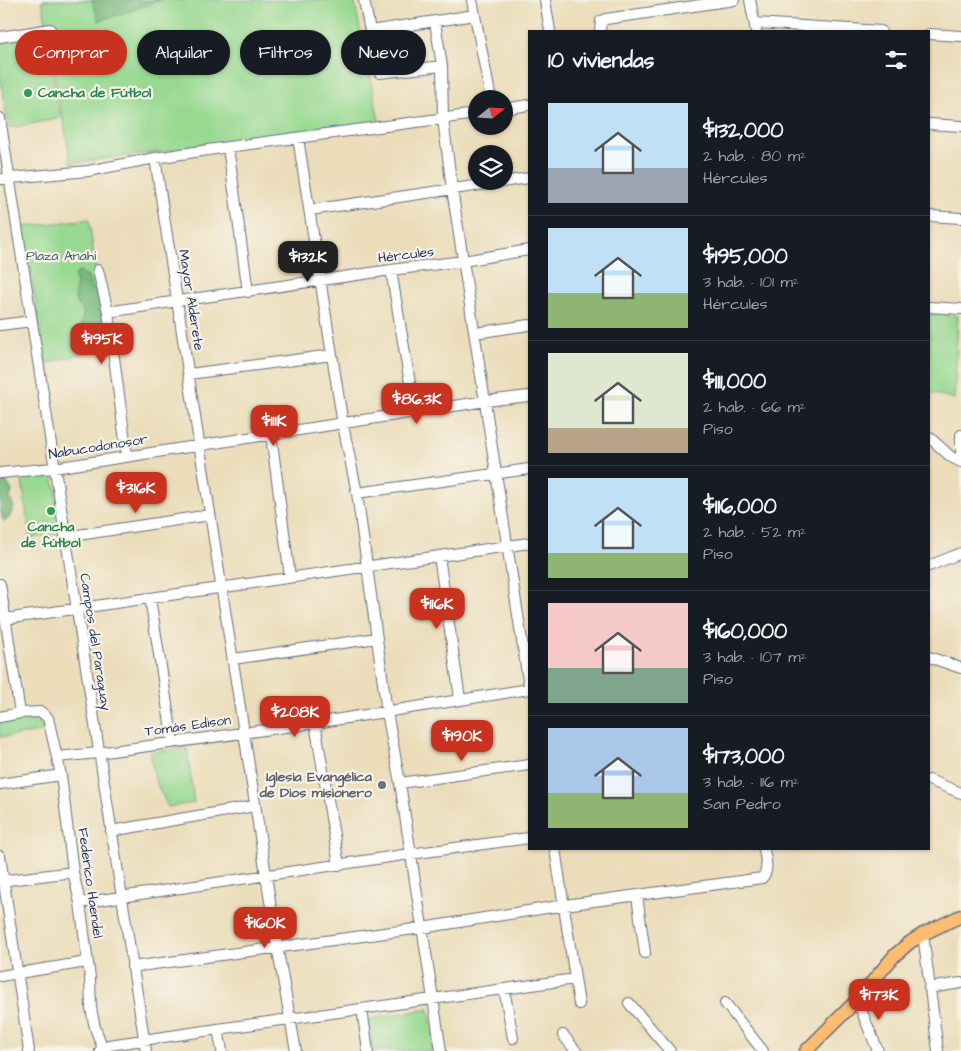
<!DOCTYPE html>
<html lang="es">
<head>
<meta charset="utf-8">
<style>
	:root { --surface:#171b24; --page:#20242c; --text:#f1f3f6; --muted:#9ea1a6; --line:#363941; --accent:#c8321e }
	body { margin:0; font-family:"Architects Daughter",sans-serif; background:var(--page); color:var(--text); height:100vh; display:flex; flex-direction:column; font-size:19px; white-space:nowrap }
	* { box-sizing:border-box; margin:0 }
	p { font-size:16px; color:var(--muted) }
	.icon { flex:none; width:28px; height:28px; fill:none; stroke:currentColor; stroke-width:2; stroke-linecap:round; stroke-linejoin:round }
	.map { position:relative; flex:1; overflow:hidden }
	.drawer { position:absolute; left:528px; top:30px; width:402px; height:820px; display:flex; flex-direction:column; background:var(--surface); border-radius:0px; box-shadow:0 1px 4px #0004 }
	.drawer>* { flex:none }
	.hud { position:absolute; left:15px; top:30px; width:438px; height:45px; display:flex; gap:10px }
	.needle { width:32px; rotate:72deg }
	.buttons { position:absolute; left:468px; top:90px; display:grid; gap:10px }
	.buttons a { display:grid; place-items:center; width:45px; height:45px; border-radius:50%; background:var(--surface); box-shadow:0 1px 4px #0004; font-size:25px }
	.price { position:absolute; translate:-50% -42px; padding:0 11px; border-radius:10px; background:var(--accent); color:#fff; font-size:16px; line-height:32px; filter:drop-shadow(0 1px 2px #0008) }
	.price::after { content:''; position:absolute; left:50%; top:30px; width:15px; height:11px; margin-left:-8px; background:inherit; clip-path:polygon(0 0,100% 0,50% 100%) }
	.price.selected { background:#222; color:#fff }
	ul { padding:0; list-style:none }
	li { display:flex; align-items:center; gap:15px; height:125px; padding:0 20px }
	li+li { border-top:1px solid var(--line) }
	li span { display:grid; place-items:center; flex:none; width:140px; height:100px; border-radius:0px; color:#555 }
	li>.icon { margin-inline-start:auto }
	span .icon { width:60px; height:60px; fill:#fffc; stroke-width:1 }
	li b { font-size:21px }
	h2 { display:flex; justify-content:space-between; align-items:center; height:60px; padding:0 20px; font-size:21px }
	.tag { padding:0 18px; border-radius:22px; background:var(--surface); box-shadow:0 1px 4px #0004; font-size:18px; line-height:45px }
	.tag.selected { background:var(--accent); color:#fff }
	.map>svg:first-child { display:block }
</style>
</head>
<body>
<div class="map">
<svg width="961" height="1051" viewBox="0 0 961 1051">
	<rect width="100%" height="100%" fill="#f7f3e8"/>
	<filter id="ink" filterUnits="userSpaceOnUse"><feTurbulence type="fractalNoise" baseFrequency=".02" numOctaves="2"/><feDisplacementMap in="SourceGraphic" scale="10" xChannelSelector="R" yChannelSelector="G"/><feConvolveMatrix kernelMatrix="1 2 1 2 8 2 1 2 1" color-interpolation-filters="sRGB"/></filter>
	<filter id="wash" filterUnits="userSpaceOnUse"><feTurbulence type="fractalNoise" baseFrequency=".0096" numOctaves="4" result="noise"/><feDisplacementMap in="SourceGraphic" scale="20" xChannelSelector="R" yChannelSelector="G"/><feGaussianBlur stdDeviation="1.12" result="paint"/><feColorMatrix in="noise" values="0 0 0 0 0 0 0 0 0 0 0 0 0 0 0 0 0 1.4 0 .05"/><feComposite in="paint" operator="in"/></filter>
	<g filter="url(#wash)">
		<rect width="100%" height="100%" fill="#ebddb9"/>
		<path fill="#98d991" stroke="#5a8478" d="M42,0h312l26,125 -309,38z
			M45,34l16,84 -52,10 -9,-50v-35z
			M89,219l17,128 -60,17 -23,-137z
			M929,314l29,2 -4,83 -25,-7z
			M52,469l11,63 -33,6 -9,-64z
			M42,713l2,19 -44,5v-17z
			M187,748l7,55 -26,4 -13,-27 -5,-28z
			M429,1009l7,42h-63l-5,-32z"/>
		<path fill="#7ab97b" stroke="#4a746c" d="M92,0h70l-63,21z
			M79,272l8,3 4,12 9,5 3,22 -2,11 -5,4 2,5 -6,5 -10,-8 -1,-8 3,-10 -9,-12 1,-16 -1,-10z
			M0,481l7,1 5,9 -2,8 4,8 -5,11 -4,3 -2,-1 -3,-10z"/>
	</g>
	<g filter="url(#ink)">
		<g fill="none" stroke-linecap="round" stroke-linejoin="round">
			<g stroke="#646c7e" stroke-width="12">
				<path id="minor" d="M364,0l6,31 10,42 62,-7
					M472,0l19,99
					M545,0l5,31
					M750,0l6,31
					M435,22l7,44 1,53 9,70 77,497
					M755,23l126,8
					M370,31l105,-16
					M600,31l1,-10 5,-2 128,-19
					M929,34l32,2
					M0,37l50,-8
					M504,109l25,-4
					M0,118l146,933
					M929,124l32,2
					M298,138l45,287 14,68 30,219 13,71 41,268
					M228,147l20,145
					M155,158l122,788 19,105
					M0,179l88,-8 67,-13 73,-11 248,-33
					M310,210l219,-32
					M929,216l32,2
					M98,270l10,42 19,144
					M391,270l24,143
					M929,307l32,2
					M108,312l70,-11 213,-31 72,-9 66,-11
					M0,325l32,-4
					M475,333l54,-8
					M189,374l143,-19
					M271,435l19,142
					M961,435v24
					M929,437l22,20 10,5
					M0,473l54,-5 432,-67 43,-5
					M357,493l172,-24
					M65,537l145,-22
					M439,556l21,143
					M929,566l32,-13
					M0,584l20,129
					M150,598l23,144
					M5,619l524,-76
					M929,657l32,11
					M233,659l144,-21
					M0,717l20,-4 21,-1 7,6 13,57 12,97 7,31 10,75 1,30 4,20 9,23
					M315,723l24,142
					M57,757l41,-4 217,-30 214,-34
					M929,780l32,13
					M400,783l129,-18
					M0,784l61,-9
					M111,831l144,-25
					M555,849l24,155
					M0,856l29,195
					M0,881l73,-9
					M637,896l8,57
					M80,903l330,-49 119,-16
					M923,934l15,117
					M132,967l290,-39 143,-23 197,-27c8,-8 3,-19 2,-29
					M0,976l87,-14
					M929,988l32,-5
					M504,989l9,49
					M857,1000l21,51
					M629,1003l41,48
					M725,1003l38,48
					M362,1009l6,42
					M218,1029l4,22
					M563,1035l13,16
					M100,1051l9,-6 109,-16 357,-50"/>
			</g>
			<g stroke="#646c7e" stroke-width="15">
				<path id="major" d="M806,1051l51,-51 37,-44 15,-13 14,-9 38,-18"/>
			</g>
			<use href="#minor" stroke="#fff" stroke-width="10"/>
			<use href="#major" stroke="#fcbd6f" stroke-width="12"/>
		</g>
	</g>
	<g fill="#2e9e5b" stroke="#f7f3e8" stroke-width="2">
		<circle cx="28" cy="93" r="5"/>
		<circle cx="51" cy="511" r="5"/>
	</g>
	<circle fill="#6b7280" stroke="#f7f3e8" stroke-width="2" cx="382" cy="785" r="5"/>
	<g text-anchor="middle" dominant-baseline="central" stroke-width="4.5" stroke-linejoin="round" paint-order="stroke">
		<g font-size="14" font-weight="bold" fill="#27864d" stroke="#f7f3e8" text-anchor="start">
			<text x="38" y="93">Cancha de Fútbol</text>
			<text x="51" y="527" text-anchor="middle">Cancha<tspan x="51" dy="16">de fútbol</tspan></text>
		</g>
		<g font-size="14" fill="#1b2f5e" stroke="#f7f3e8">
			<text transform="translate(406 255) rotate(-7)">Hércules</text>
			<text transform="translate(191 300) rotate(81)">Mayor Alderete</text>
			<text transform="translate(98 447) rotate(-9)">Nabucodonosor</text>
			<text transform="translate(95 642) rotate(81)">Campos del Paraguay</text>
			<text transform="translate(188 726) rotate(-8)">Tomás Edison</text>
			<text transform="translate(90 883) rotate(82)">Federico Haendel</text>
		</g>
		<g font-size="14" fill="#3a5a6b" stroke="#f7f3e8">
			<text x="61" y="256">Plaza Anahí</text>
		</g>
		<g font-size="14" font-weight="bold" fill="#5b616d" stroke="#f7f3e8" text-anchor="end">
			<text x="372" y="777">Iglesia Evangélica<tspan x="372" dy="16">de Dios misionero</tspan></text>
		</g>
	</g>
</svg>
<div class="buttons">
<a><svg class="needle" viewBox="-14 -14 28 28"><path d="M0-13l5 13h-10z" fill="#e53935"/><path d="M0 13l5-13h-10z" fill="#9ea1a6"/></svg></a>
<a><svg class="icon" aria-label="layers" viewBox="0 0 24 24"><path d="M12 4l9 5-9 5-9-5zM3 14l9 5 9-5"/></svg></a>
</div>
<b class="price selected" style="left:308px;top:283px">$132K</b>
<b class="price" style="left:102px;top:365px">$195K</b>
<b class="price" style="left:417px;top:425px">$86.3K</b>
<b class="price" style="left:274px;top:447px">$111K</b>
<b class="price" style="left:136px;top:514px">$316K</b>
<b class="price" style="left:437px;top:630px">$116K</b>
<b class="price" style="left:295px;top:738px">$208K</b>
<b class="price" style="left:462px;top:762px">$190K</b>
<b class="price" style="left:265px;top:949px">$160K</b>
<b class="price" style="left:879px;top:1021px">$173K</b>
<div class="hud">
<a class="tag selected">Comprar</a>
<a class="tag">Alquilar</a>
<a class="tag">Filtros</a>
<a class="tag">Nuevo</a>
</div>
<section class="drawer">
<h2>10 viviendas<svg class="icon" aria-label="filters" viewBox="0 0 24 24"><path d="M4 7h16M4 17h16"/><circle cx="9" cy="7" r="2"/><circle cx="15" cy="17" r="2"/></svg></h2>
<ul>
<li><span style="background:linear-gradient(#bfe0f5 65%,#9aa5b1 0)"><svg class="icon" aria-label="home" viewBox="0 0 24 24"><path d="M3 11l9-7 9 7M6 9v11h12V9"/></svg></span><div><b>$132,000</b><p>2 hab. · 80 m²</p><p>Hércules</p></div></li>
<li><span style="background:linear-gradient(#bfe0f5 65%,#8fb573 0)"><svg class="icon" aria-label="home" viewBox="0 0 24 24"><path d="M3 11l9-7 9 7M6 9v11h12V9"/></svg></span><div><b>$195,000</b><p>3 hab. · 101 m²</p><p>Hércules</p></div></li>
<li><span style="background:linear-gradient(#dfe7d0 75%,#b9a48a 0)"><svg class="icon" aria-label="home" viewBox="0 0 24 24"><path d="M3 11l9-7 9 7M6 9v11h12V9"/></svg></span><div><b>$111,000</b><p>2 hab. · 66 m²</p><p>Piso</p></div></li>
<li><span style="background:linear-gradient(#bfe0f5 75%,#8fb573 0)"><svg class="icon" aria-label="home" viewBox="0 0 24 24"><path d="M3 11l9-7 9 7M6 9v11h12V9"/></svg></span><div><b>$116,000</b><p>2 hab. · 52 m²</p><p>Piso</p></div></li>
<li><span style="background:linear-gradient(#f6c9c9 65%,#7fa58c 0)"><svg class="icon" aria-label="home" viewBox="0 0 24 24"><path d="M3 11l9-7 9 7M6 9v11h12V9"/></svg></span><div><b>$160,000</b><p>3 hab. · 107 m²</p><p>Piso</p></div></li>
<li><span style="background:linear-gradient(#a9c7e8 65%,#8fb573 0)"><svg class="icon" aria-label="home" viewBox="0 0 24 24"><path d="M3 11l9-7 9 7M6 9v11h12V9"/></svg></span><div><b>$173,000</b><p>3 hab. · 116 m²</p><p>San Pedro</p></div></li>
</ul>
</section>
</div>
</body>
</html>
